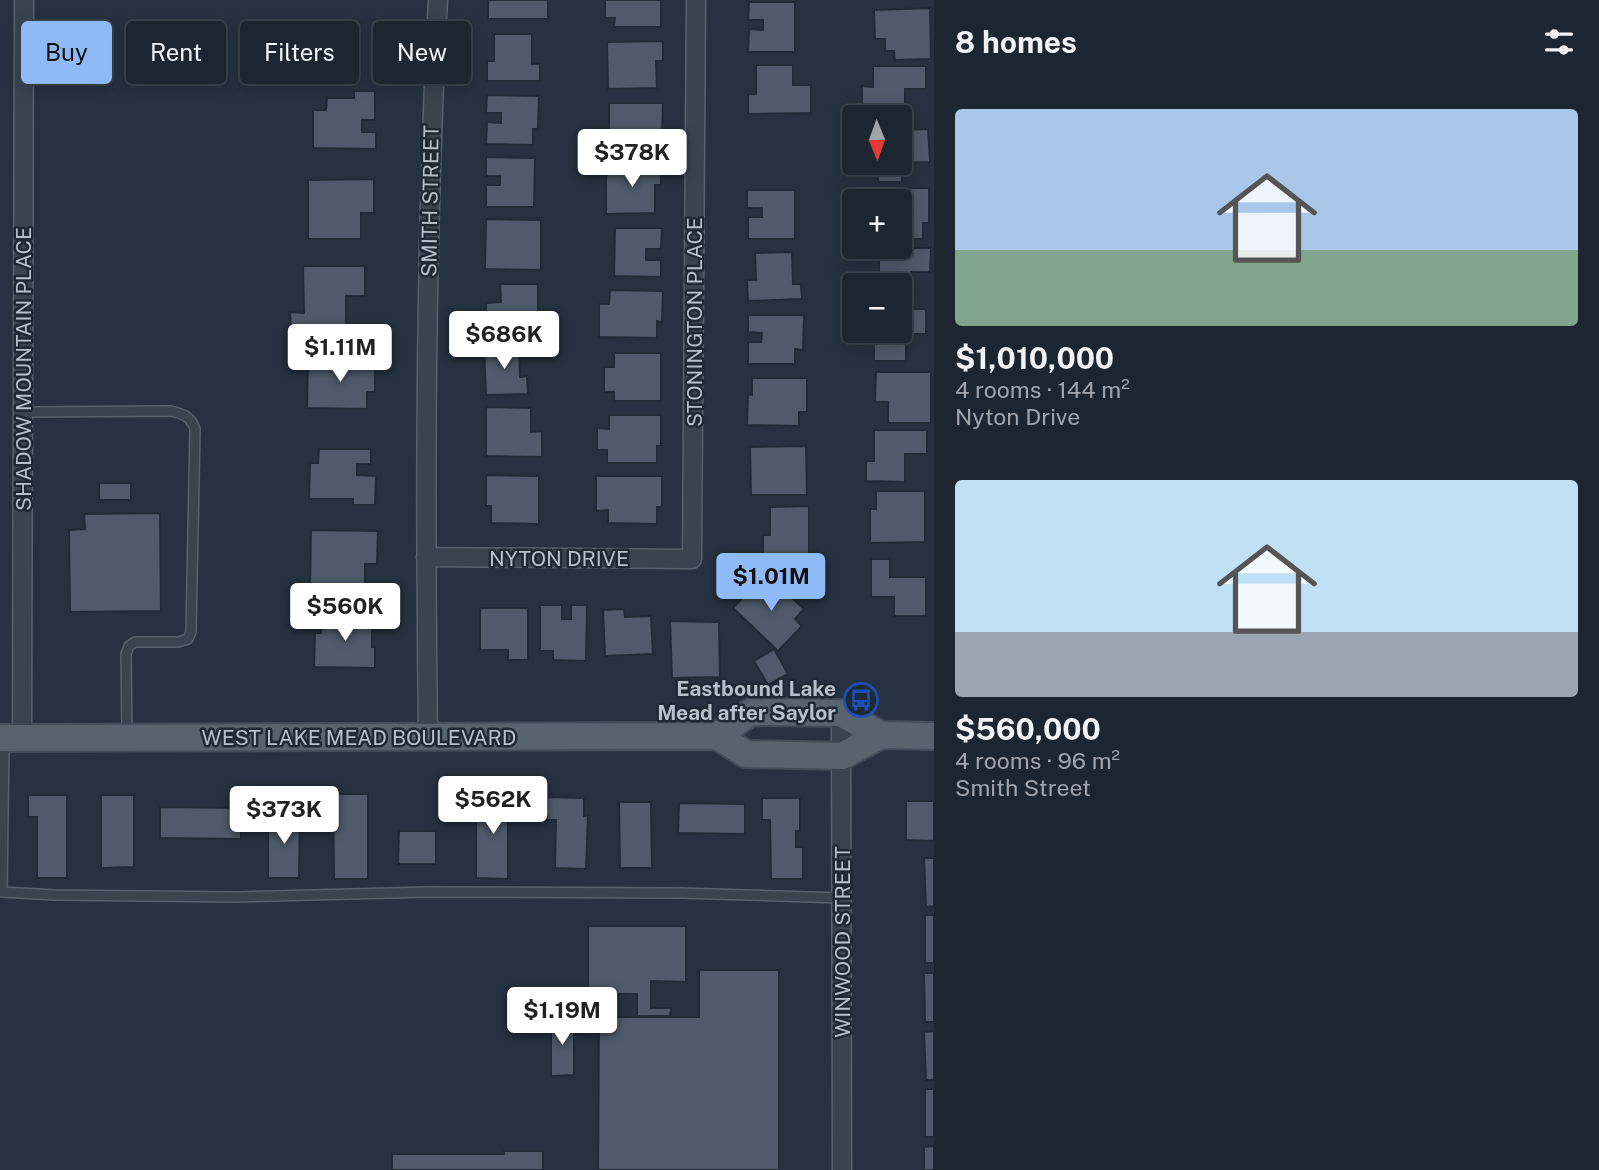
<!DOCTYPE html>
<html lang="en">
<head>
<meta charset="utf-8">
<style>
	:root { --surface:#1c2631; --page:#252e39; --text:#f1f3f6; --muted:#a0a5ab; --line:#3a434d; --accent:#8ebbf8 }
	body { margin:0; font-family:"Public Sans",sans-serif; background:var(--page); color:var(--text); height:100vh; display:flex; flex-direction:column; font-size:26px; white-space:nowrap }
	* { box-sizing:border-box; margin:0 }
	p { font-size:23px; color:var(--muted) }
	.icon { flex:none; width:38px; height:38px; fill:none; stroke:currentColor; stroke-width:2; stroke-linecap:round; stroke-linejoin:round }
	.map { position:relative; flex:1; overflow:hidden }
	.drawer { display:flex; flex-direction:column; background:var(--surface); width:665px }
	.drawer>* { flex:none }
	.hud { position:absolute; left:21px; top:21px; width:665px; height:63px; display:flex; gap:14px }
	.needle { width:46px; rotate:179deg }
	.tools { position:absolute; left:842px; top:105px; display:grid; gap:14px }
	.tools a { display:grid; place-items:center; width:70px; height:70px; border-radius:7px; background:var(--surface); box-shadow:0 4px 18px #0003,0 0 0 2px var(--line); font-size:35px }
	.price { position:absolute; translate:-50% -60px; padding:0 16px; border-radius:7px; background:#fff; color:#222; font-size:23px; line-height:46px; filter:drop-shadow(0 2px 4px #0008) }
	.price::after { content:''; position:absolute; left:50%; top:42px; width:21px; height:16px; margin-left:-10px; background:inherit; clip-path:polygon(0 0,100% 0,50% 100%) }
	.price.selected { background:var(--accent); color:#111 }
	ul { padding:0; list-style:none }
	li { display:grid; align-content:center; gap:14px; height:371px; padding:0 21px }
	li span { display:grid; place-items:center; height:217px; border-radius:7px; color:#555 }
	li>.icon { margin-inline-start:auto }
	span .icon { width:126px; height:126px; fill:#fffc; stroke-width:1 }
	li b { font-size:30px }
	h2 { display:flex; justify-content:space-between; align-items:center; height:84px; padding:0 21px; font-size:30px }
	.pill { padding:0 24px; border-radius:7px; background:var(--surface); box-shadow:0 4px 18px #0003,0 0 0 2px var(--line); font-size:24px; line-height:63px }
	.pill.selected { background:var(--accent); color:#111 }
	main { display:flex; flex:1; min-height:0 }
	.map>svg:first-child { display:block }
</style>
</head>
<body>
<main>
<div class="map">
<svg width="934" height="1170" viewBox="0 0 934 1170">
	<rect width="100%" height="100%" fill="#263241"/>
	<path fill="#4f5b6c" stroke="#212b38" stroke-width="2" d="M488,0h60v19h-60z
		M605,0h56v27h-47l1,-9h-10z
		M749,2h46v50h-47l1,-23 14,1v-10h-15z
		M930,8l1,51 -36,1 -1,-9h-9v-12h-10l-1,-29z
		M494,34h38v30h8v17h-53v-20h7z
		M663,41v20h-7l1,27 -49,1 -1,-47z
		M756,65h37v20h18v28l-63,1v-20h8z
		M873,66h53v23h-21v28h-43v-31l11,1z
		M354,91h21v29h-13v12h14v17l-63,-1v-38h13l1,-12h27z
		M487,95l52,1 -1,33h-5v16l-47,-1 1,-22 14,1v-10h-15z
		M609,103h54l-1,31h-5v17h-48z
		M928,129l2,33 -28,1v19h-24l-1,-19h23v-33z
		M486,157l49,1 -1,49h-48v-22h14v-9h-14z
		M606,165h55v20h-6v28l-49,1z
		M374,179v34h-13v26h-53v-59z
		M890,188h39v35h-6v16h-23v-38h-28v-3h18z
		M747,190h48v49h-47v-22h14v-9h-15z
		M486,219l55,1v50l-56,-1z
		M615,228h47l-1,21h-15v11h15v17l-47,-1z
		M879,248h52l-1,24h-19v26h-11v-13h-32v-7l11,-1z
		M792,252l1,32h8l1,15 -54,2 -1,-21h9l-1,-27z
		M303,266h62v30h-19v34l-55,-1 -1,-17 14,1z
		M500,284h38v48h-52v-29l15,-1z
		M610,290l53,1 -1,31 -5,-1v17l-58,-1v-33h10z
		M903,309h23v25h-20v27h-32v-30h26v-15h3z
		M748,315h56l-1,35 -8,-1v15h-47v-22h13l1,-9 -14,-1z
		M519,345l1,32 7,-1 1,18 -42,1 -2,-49z
		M614,353h47v48h-47v-9h-10v-25h10z
		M308,361l67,1v30h-8v17l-60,-1z
		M876,372h55v51h-43v-21h-13z
		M752,378h55v34h-8v14l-52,-1 1,-31 4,1z
		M486,407l45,1v24l11,-1v26l-56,-1z
		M609,415h52v31h-4v17h-50v-13h-10v-22l12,1z
		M874,430h53v24h-22v28l-39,-1v-20h8z
		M806,446l1,49h-56l-1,-48z
		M319,449h52v15h-14v11l19,1 -1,29h-22v-6h-44l1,-36h8z
		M486,475l53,1v48l-48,-1v-17h-5z
		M596,476h66v31h-5v17l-49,-1v-13l-12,1z
		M99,483h32v17h-32z
		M876,491h49v51l-55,1v-34h6z
		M809,506v49h-46v-20h7v-28z
		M160,513l1,98 -91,1 -1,-82 16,-1 -1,-15z
		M311,530l67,1 -1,33h-12v26h-55z
		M871,559h19v18h36v39h-32v-19h-23z
		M770,577l34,32 -9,10 7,7 -24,25 -45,-43 21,-22 4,3z
		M540,605h22v14h9v-14h16l-1,56 -33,-1v-9h-13z
		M480,608h48v52h-20v-10h-28z
		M624,609l1,8 26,-1 2,38 -48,2 -2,-46z
		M321,617l51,1v29h3v21l-61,-1 1,-34h6z
		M670,621l49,1 1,55 -48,1z
		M774,649l14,25 -20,11 -14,-24z
		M333,794h35v85h-34z
		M28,795h39v83h-30v-61h-9z
		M101,795h33v72l-33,1z
		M476,796h38v22l-6,1v60l-32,-1z
		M547,797l37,1v18h4l-2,53 -31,-1 1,-48h-9z
		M762,798h38v33h-4v16h7v32h-32l-1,-59h-8z
		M906,801h28v40l-28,-1z
		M619,802h32l1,66h-32z
		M679,803l66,1v30l-67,-1z
		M160,807l81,1v31l-81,-1z
		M268,815h32l-1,63h-31z
		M399,831h37v33h-38z
		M924,858h10v48l-8,1z
		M925,915h9v48h-9z
		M588,926h98v56l-35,-1v27h20l-1,8h-33v-22h-49z
		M699,970h80v200h-181l1,-153h100z
		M924,973h10v49h-9z
		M574,1018v57l-23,1v-57z
		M934,1031v49h-8l-2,-48z
		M925,1089h9v48h-9z
		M934,1146v24h-10v-23z
		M504,1151h39v19h-151v-16h112z"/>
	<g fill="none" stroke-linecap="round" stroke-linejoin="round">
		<g stroke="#58626e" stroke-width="12">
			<path id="service" d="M23,412l148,-1c13,3 20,6 24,18l-4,203 -3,7 -10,3h-43l-6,4 -3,8 1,81
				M4,740l-2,152 53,3 181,2 192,-5 252,1 162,5"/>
		</g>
		<g stroke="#58626e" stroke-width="21">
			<path id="minor" d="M426,557l266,2 4,-559
				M841,713l1,457
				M428,737c-3,-245 -3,-492 10,-737
				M22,738l2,-738"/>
		</g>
		<g stroke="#434d5a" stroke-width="30">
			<path id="primary" d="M717,736l34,-24 90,1 40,22
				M0,738l717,-2 29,18 96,2 39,-21 53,1"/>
		</g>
		<use href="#service" stroke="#3a4451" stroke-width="9"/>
		<use href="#minor" stroke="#3a4451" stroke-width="18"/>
		<use href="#primary" stroke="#586370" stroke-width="26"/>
	</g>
	<defs>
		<g id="bus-ring" transform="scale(1.75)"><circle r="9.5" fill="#1f2936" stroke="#1a4fb4" stroke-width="1.5"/><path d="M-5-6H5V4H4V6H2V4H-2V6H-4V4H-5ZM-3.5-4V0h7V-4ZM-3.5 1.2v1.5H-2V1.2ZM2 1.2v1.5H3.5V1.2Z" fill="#1a4fb4"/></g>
	</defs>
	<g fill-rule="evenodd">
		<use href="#bus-ring" x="861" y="700"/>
	</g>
	<g text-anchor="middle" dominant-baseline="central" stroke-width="5" stroke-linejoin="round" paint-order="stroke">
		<g font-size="21" fill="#b6bfcb" stroke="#1f2936">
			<text transform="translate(430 201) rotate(-89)">SMITH STREET</text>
			<text transform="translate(694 322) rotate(-90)">STONINGTON PLACE</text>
			<text transform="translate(23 369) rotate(-90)">SHADOW MOUNTAIN PLACE</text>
			<text x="559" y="558">NYTON DRIVE</text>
			<text x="359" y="737">WEST LAKE MEAD BOULEVARD</text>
			<text transform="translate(842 942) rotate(-90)">WINWOOD STREET</text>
		</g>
		<g font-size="21" font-weight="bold" fill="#b6bfcb" stroke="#1f2936" text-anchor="end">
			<text x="836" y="688">Eastbound Lake<tspan x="836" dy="24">Mead after Saylor</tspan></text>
		</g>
	</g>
</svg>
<div class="tools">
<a><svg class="needle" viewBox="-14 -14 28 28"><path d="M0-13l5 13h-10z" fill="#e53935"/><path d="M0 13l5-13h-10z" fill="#a0a5ab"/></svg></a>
<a>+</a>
<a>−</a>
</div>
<b class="price" style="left:632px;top:189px">$378K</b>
<b class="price" style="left:504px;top:371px">$686K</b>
<b class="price" style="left:340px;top:384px">$1.11M</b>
<b class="price selected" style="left:771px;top:613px">$1.01M</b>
<b class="price" style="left:345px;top:643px">$560K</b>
<b class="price" style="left:493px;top:836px">$562K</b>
<b class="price" style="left:284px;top:846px">$373K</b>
<b class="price" style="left:562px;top:1047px">$1.19M</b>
<div class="hud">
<a class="pill selected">Buy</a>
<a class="pill">Rent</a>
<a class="pill">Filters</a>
<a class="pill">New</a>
</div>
</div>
<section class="drawer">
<h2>8 homes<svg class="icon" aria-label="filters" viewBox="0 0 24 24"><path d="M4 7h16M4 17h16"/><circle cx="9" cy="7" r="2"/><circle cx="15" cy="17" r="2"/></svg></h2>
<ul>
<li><span style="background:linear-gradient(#a9c7e8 65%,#7fa58c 0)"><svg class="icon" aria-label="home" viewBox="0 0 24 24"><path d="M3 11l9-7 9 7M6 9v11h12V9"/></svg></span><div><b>$1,010,000</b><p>4 rooms · 144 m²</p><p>Nyton Drive</p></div></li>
<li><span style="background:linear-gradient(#bfe0f5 70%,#9aa5b1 0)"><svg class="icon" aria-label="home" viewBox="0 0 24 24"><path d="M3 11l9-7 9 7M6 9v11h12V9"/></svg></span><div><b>$560,000</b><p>4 rooms · 96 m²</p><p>Smith Street</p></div></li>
</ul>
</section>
</main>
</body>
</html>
